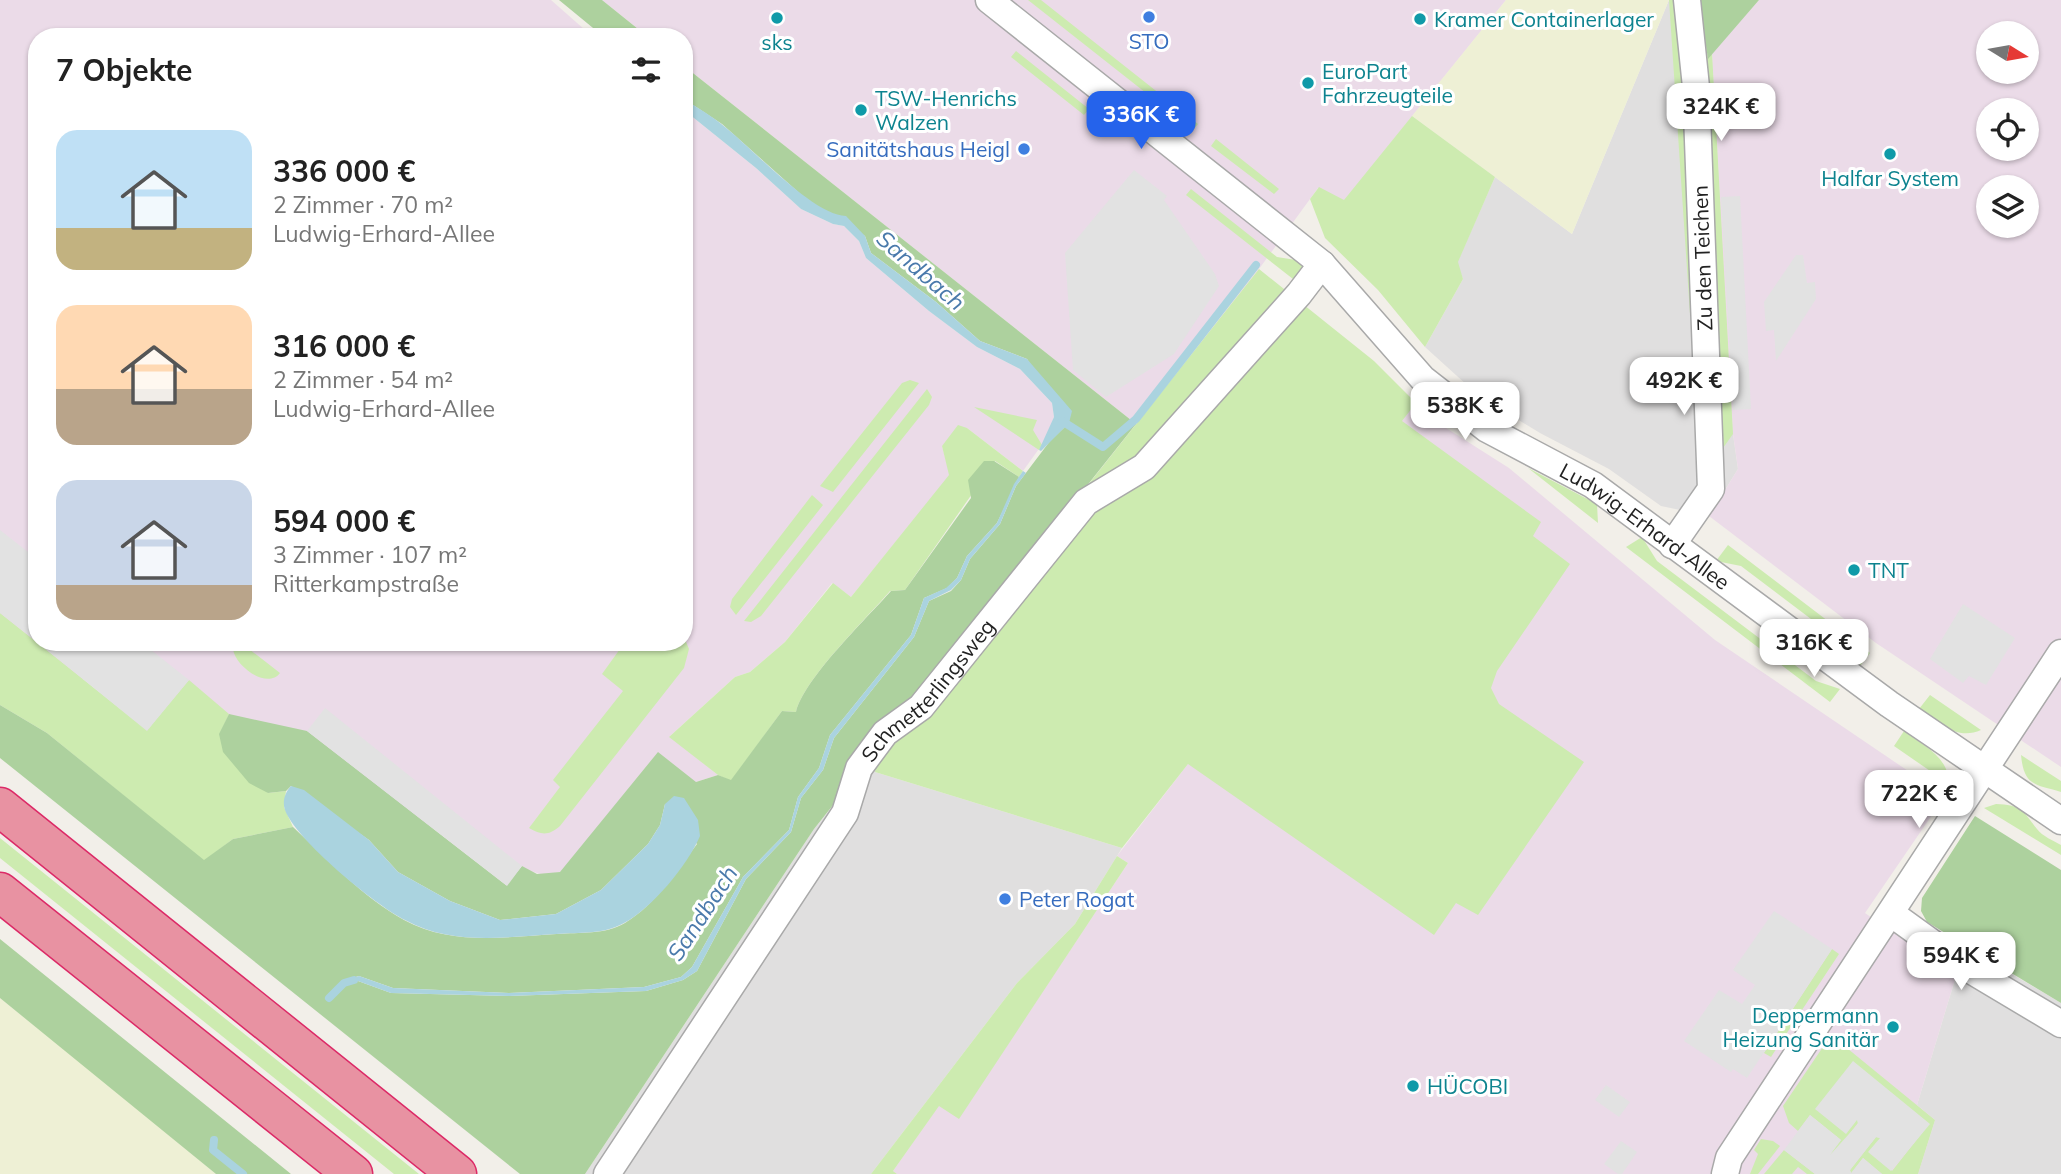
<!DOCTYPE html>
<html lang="de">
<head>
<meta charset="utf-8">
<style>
	:root { --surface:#fff; --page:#f6f6f6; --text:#222; --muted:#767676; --accent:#2563eb }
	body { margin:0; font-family:Mulish,sans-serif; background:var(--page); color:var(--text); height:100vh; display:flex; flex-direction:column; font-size:26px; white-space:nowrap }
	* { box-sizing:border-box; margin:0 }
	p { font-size:23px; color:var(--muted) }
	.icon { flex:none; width:38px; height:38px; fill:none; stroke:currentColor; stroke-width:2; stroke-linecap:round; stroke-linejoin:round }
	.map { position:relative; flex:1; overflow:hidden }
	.details { position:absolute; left:28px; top:28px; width:665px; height:623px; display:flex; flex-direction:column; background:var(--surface); border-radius:28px; box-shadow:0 2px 5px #0004 }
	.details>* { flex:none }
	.needle { width:46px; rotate:101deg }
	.controls { position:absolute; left:1976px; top:21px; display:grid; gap:14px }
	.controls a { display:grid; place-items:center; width:63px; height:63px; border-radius:50%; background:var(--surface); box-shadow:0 2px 5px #0004; font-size:35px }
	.price { position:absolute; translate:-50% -60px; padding:0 16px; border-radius:14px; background:#fff; color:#222; font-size:23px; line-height:46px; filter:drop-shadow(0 2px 4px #0008) }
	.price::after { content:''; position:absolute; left:50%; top:42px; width:21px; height:16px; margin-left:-10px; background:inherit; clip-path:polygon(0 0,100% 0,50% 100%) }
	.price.on { background:var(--accent); color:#fff }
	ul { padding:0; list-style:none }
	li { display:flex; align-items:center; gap:21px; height:175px; padding:0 28px }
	li span { display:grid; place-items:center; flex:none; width:196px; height:140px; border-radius:21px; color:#555 }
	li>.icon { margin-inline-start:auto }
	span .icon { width:84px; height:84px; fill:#fffc; stroke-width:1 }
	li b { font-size:30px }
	h2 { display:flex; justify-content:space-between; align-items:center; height:84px; padding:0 28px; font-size:30px }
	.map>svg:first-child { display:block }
</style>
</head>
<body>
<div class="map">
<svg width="2061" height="1174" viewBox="0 0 2061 1174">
	<rect width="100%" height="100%" fill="#f2efe9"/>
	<path fill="#e0dfdf" d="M1669,0h30l9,58 4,-5 21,381 5,35 -29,47 -48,-10 -52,-37 -69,-36 -62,-38 -53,-48 38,-68 -6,-16 38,-86 77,57z
		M878,750l-3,22 247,76 -47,76 -58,59 -146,191h-286l229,-345z
		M1973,951l88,52v171h-143l17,-54 -18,-15 39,-129z"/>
	<path fill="#ebdbe8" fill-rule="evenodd" d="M0,0h551l42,37h-556v605h647v-532l72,58 45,41 32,15 11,2 15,15 7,17 63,53 48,36 43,22 32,34 2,14 -8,22 -23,32 -56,-43 -25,18 8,29 -99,122 -19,-14 -47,59 -35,30 -15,5 -65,59 48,39 -22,7 -136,90 -16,3 -14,-4 -310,-137 -220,-88z
		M602,0h904l-162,201 -26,-13 -59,81 -123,155 -452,-358v-29h-36z
		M1759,0h302v767l-185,-124 -167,-127 29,-47 -5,-35 -21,-381zM1988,33h38v39h-38zM1988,110h38v39h-38zM1988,187h38v39h-38z
		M1416,403l30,25 63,40 206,172 230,156 -80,117 91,63 -39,129 18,15 -17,54h-1021l-4,-3 46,-66 20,13 169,-255 -11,-7 317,-411 -33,-24z"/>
	<path fill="#eef0d5" d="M1506,0h163l-97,234 -160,-118z
		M0,998l96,77 120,99h-216z"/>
	<path fill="#cdebb0" d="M1028,0h13l157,124 -5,6z
		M1669,0h9l17,290 -5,24z
		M1699,0l9,58 4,-5 21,381 -10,14 -5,-1z
		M1016,51l73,58 -5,6 -73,-58z
		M1412,116l83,61 -37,85 5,17 -38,68 -47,-57 -53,-52 -15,-39 9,-12 25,13z
		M1216,139l63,50 -5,5 -63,-48z
		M1191,189l86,68 19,3 7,6 -10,13 -107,-84z
		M1259,269l115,92 42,42 -14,18 139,101 -8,14 37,28 -73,107 -6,17 8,16 85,58 -106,153 -22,-12 -22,32 -246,-171 -66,84 -247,-76 3,-22z
		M910,380l9,3 -86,109 -13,-6 82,-103z
		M927,389l5,8 -3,8 -168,211 -10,6 -7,-1z
		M974,407l63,13 -4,10 9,15 -3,5z
		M958,425l9,3 56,43 -4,6 -24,-16 -90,129 -15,1c-24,28 -86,88 -94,121l-14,-1 -51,70 -13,-6 -49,-38 66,-60 15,-5 35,-30 48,-59 18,14 98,-122 -7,-29z
		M1528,468l69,36 1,19z
		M812,495l11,10 -87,110 -6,-8 2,-8z
		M1642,537l15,24 159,120 24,8 -10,13 -204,-155z
		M1728,545l142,108 -10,13 -7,-5 -9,-17 -103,-78 -25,-5z
		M0,613l147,117 42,-50 40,34 -9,20 48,59 18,-2 -2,16 9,20 -60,12 -29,22 -157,-128 -47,-28z
		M684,637l5,12 -5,19 -124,158c-11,10 -19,9 -31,2l31,-41 -7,-7 70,-89 -21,-17 23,-32h59z
		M237,642h17l-5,7 31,24c-13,17 -45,-7 -47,-24z
		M1930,695l51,35c-24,11 -43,-8 -62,-21z
		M1904,731c20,15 45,26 45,53l-55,-38z
		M2021,755l40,26v11c-25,-8 -37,-5 -40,-37z
		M1996,804c26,1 27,7 41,25 5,7 17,12 24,16v10l-77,-47z
		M0,838l419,336h-25l-394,-316z
		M1117,856l11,7 -169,256 -20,-13 -46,65 4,3h-26l146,-191 58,-59z
		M1832,949l7,5 -68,103 -7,-4z
		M1831,1035l104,85 -17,54h-36l-19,-16 -12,16 -1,-4 26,-33 4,1 12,33 37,-47 -71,-5v4l-25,32h-4l12,-15 -31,-25 -12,16 -9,-8 -6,-17z
		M1761,1139l12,2 7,5 -22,28h-8l8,-20 -4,-4z
		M1784,1150l31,24h-8l-9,-7 -6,7h-28z"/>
	<path fill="#add19e" d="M559,0h43l46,37h-44z
		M1699,0h60l-51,59z
		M684,66l452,358 -322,405 -229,345h-65l-520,-416v-53l47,28 157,127 29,-21 60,-12c35,33 70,70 111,93 47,26 103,17 153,14 23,-2 48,1 68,-11 31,-19 50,-50 72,-79l-32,-40 -5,21 -12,19 -47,46 -45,24 -56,6 -50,-19 -52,-29 -29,-32 -78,-54 -5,5 -18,2 -19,-10 -26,-31 -4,-18 10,-20 78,17 199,154 16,-19 15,8 23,-2 98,-120 38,30 22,-7 13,5 51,-69 14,1c8,-33 70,-93 95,-121l14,-1 66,-92 -3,-18 16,-19h10l25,16 -22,46 -30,33 -10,22 -10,10 -23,10 -13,37 -81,100 -11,33 -21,29 -9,33 -46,47 -51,90 -11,10 -37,10 -135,6 -116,-5 -34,-12 -17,5 -13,15 2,2 14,-14 13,-3 33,12 118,3 137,-5 37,-11 14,-9 49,-92 45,-47 10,-34 22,-28 11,-32 80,-101 15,-36 22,-10 10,-11 9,-21 30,-35 16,-38 34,-45 19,-18 -42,-64 -47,-18 -44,-39 -65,-49 -6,-17 -59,-37 -84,-75 -38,-25z
		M1975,816l86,54v133l-134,-81 -6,-11 1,-13z
		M0,939l291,235h-75l-216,-176z"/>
	<path fill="#e2e2e2" d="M1134,170l33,26 -3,4 51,74 4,12 -45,68 -68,43 -33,-27 -8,-117z
		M1740,196l11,213 -18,1 -12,-213z
		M1796,255h7l4,28 8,-1 1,17 -40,62 -2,-31 -8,1 -2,-29z
		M0,530l37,29v83l-37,-29z
		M1963,604l52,34 -29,47 -17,-9 -6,7 -33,-24z
		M37,642h104l48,38 -42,51z
		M325,708l197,158 -15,20 -200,-155z
		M1774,911l58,38 -85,129 -14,-9 -2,3 -47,-31 35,-51 23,14 13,-19 -22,-15z
		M1853,1061l77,63 -39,47 -23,-19 12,-14 -4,-1 -26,33 1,3 12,-15 19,16h-67l-31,-24 26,-35 31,25 -11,15 28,-31 -1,-4 -11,14 -31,-25z
		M1606,1085l24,17 -11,15 -24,-17z
		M1621,1141l16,11 -15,22h-4l-14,-10z"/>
	<path fill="#aad3df" d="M684,99c14,9 28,17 41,28 28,22 89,89 121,89l19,20 6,17 65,49 44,39 47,18 45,52 -3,12 -28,28 -2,-1 15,-33 -2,-14 -32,-34 -43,-22 -48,-36 -63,-53 -7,-17 -15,-15 -11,-2 -32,-15 -45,-41 -72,-58z
		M1023,471l3,2 -10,13 -16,38 -30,35 -9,21 -10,10 -22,11 -15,36 -80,101 -11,32 -22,28 -10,34 -45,47 -49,92 -14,9 -37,11 -137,5 -118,-3 -33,-12 -13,3 -2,-3 16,-5 34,12 116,5 135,-6 37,-10 11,-10 51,-90 46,-47 9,-33 21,-29 11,-33 81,-100 13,-37 22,-10 11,-10 10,-22 30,-33 17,-39z
		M291,786l13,4 65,50 29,32 52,29 50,19 56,-6 45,-24 47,-46 12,-19 5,-21 9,-8 10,2 14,22 2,16c-13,30 -48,72 -76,87 -21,12 -45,9 -68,11 -50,3 -104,12 -151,-14 -30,-15 -109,-80 -120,-110 -3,-8 0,-18 6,-24z"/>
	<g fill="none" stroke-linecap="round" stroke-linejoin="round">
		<path stroke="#aad3df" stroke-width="8" d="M1062,421l41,26 33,-28 120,-154
			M329,998l15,-15 10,-3
			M214,1140l-1,10 30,24"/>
		<g stroke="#a9a9a9" stroke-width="29">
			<g id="minor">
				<path id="s1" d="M989,0l333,264 101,115 64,50 106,56 296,219 172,117"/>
				<path d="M1672,545l39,-56 -15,-402 -9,-87"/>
				<path d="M1892,914l72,52 97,58"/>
				<path id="s2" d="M607,1174l238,-361 14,-45 26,-35 36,-26 165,-205 58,-35 155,-173 23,-30"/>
				<path d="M1725,1174l4,-16 332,-505"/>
			</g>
		</g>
		<g stroke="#dc2a67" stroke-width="41">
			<path id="highway" d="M0,807l457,367
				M0,892l353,282"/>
		</g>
		<use href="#minor" stroke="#fff" stroke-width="26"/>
		<use href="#highway" stroke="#e892a2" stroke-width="38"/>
	</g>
	<g fill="#3f7fe0" stroke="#fff" stroke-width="2.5">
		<circle cx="1149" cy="17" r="7"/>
		<circle cx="1024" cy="149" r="7"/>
		<circle cx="1005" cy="899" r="7"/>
	</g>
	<g fill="#0f9aa8" stroke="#fff" stroke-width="2.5">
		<circle cx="777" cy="18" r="7"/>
		<circle cx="1420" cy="19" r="7"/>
		<circle cx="1308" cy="83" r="7"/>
		<circle cx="861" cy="110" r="7"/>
		<circle cx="1890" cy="154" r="7"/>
		<circle cx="1854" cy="570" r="7"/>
		<circle cx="1893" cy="1027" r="7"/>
		<circle cx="1413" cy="1086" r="7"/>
	</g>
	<g text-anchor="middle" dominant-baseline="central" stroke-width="6" stroke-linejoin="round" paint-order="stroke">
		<g font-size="21" fill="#0d838f" stroke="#fff" text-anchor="start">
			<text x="1434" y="19">Kramer Containerlager</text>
			<text x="777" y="42" text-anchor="middle">sks</text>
			<text x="1322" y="71">EuroPart<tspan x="1322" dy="24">Fahrzeugteile</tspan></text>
			<text x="875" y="98">TSW-Henrichs<tspan x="875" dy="24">Walzen</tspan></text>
			<text x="1890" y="178" text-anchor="middle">Halfar System</text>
			<text x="1868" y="570">TNT</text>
			<text x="1879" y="1015" text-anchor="end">Deppermann<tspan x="1879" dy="24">Heizung Sanitär</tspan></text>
			<text x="1427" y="1086">HÜCOBI</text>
		</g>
		<g font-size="21" fill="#366cbe" stroke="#fff">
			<text x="1149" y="41">STO</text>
			<text x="1010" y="149" text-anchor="end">Sanitätshaus Heigl</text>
			<text x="1019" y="899" text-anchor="start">Peter Rogat</text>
		</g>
		<g font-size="21" fill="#222" stroke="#fff">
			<text transform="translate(1702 258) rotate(-92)">Zu den Teichen</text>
			<text stroke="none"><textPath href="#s1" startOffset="845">Ludwig-Erhard-Allee</textPath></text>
			<text stroke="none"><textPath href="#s2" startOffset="584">Schmetterlingsweg</textPath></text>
		</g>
		<g font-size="23" font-style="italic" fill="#4a7aab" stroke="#fff">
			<text transform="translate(921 270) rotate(41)">Sandbach</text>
			<text transform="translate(702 913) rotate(-57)">Sandbach</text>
		</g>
	</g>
</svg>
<div class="controls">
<a><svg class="needle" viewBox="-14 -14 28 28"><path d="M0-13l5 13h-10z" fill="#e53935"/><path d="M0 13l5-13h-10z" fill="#767676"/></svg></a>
<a><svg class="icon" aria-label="locate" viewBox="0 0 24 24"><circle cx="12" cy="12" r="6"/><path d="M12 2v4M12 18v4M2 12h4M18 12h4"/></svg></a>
<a><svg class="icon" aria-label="layers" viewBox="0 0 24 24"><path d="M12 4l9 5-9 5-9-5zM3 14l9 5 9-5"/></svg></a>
</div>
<b class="price" style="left:1721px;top:143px">324K €</b>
<b class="price on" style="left:1141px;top:151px">336K €</b>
<b class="price" style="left:1684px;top:417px">492K €</b>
<b class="price" style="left:1465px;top:442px">538K €</b>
<b class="price" style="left:1814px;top:679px">316K €</b>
<b class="price" style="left:1919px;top:830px">722K €</b>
<b class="price" style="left:1961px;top:992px">594K €</b>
<section class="details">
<h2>7 Objekte<svg class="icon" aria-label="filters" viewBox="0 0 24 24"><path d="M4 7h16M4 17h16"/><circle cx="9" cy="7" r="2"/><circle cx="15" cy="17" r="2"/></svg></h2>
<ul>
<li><span style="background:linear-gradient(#bfe0f5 70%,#c2b280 0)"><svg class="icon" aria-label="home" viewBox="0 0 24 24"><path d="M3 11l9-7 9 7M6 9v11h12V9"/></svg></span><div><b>336 000 €</b><p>2 Zimmer · 70 m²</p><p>Ludwig-Erhard-Allee</p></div></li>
<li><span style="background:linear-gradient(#ffd9b3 60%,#b9a48a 0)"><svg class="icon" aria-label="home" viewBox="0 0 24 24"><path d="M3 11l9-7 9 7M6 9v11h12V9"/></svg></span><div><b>316 000 €</b><p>2 Zimmer · 54 m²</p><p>Ludwig-Erhard-Allee</p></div></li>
<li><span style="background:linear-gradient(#c9d6e8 75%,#b9a48a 0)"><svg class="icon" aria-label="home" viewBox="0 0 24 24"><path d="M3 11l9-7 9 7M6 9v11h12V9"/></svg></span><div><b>594 000 €</b><p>3 Zimmer · 107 m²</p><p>Ritterkampstraße</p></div></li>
</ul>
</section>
</div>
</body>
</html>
